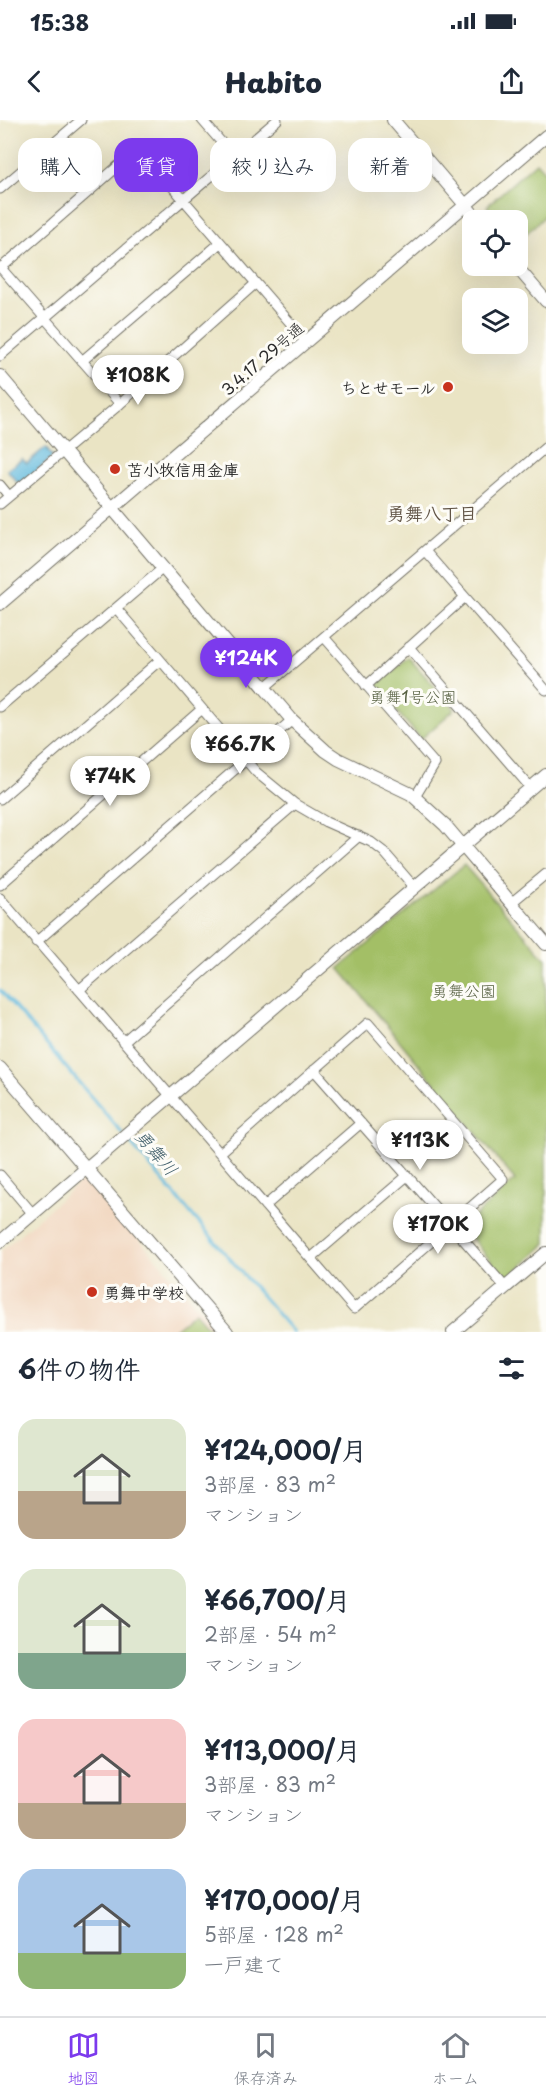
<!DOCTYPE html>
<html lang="ja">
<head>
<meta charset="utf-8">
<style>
	:root { --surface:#fff; --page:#f6f6f7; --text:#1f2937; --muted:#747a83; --line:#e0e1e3; --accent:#7c3aed }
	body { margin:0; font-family:"Playpen Sans","Klee One",sans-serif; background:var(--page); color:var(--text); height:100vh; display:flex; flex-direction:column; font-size:22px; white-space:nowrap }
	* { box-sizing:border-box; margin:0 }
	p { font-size:20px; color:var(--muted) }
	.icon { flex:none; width:33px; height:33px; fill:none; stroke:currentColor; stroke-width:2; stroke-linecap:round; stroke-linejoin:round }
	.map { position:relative; height:1212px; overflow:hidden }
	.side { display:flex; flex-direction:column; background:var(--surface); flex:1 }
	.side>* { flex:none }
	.banner { position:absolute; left:18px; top:18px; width:510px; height:54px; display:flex; gap:12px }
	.buttons { position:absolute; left:462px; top:90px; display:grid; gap:12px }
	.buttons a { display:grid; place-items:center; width:66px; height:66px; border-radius:12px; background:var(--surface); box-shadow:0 6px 24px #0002; font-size:30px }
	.price { position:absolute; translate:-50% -51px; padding:0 14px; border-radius:21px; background:#fff; color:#222; font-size:20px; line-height:39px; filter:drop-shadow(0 2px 3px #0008) }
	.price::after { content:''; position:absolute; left:50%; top:36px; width:18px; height:14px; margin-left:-9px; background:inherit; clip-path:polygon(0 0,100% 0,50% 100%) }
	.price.on { background:var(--accent); color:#fff }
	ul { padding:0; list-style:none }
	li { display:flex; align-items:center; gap:18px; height:150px; padding:0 18px }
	li span { display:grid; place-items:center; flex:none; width:168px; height:120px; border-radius:18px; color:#555 }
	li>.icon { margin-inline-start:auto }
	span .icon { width:72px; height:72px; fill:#fffc; stroke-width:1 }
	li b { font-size:26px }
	h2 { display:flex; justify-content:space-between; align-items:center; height:72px; padding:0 18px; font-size:26px }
	.tag { padding:0 21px; border-radius:18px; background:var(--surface); box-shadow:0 6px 24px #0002; font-size:21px; line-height:54px }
	.tag.on { background:var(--accent); color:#fff }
	.status { display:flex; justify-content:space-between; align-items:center; height:42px; padding:0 30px; background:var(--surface); direction:ltr }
	.status svg { height:16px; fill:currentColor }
	header { display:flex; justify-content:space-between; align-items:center; height:78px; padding:0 18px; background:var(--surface); font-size:27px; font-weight:800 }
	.tabs { display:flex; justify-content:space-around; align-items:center; height:84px; border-top:2px solid var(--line); background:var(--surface); font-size:16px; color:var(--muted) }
	.tabs a { display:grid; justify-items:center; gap:3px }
	.tabs .on { color:var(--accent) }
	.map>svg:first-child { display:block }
</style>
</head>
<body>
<div class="status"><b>15:38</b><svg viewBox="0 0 49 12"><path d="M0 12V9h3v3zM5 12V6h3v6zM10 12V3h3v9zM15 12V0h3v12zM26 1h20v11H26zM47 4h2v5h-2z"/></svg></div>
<header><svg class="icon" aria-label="back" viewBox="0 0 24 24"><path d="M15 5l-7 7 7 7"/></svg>Habito<svg class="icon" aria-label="share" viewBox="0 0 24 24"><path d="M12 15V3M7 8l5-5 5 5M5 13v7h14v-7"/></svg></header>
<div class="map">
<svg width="546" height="1212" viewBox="0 0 546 1212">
	<rect width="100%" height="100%" fill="#fdfcf7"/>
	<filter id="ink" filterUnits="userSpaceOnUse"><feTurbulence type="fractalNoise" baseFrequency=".0167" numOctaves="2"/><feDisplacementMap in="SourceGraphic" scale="12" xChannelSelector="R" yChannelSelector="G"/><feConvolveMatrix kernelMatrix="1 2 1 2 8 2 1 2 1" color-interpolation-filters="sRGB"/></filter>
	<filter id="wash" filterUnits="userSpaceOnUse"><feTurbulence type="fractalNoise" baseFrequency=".008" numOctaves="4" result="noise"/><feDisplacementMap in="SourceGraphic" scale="24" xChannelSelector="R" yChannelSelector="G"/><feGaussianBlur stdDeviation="1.35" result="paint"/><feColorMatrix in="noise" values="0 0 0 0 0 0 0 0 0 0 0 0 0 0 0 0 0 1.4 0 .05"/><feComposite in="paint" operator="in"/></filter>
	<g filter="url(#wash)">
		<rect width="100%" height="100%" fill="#eae4c4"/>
		<path fill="#f1d5bd" d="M80,1062l12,2 127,148h-219v-80z"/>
		<path fill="#a3bf66" stroke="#677548" stroke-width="1.5" d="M536,42l10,11v42l-28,26v-21h-20l-11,-14z
			M408,537l47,52 -34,30 -46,-52z
			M464,745l82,94v285l-40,36 -43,-53 52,-47 -176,-212z
			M195,1192l17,20h-41z"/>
		<path fill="#60b9dd" stroke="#467284" stroke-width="1.5" d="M46,327l7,10 -33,28 -13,-15 15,-11 5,4z"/>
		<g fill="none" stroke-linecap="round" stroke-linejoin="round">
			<path stroke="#60b9dd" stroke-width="3" d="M0,870l122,143
				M126,1018l167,194"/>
		</g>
	</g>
	<g filter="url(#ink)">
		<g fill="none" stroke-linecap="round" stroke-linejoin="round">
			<g stroke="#6e6c61" stroke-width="11">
				<path id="street" d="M202,0l32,37
					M0,69l81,-69
					M0,147l120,137
					M1,148l138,-120 167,193
					M0,236l277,-236
					M82,241l138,-118
					M0,365l9,11
					M0,384l120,-100 135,-120
					M425,431l121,139
					M116,488l140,164 39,32 31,18 45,20 13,10 31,36
					M324,517l111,127 -20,33
					M409,527l122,141
					M366,566l99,-89
					M264,568l282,-241
					M0,587l163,-139
					M0,679l160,-139
					M0,765l202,-176
					M0,778l354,411 149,-130 -135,-156 -148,130
					M511,783l35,-29
					M36,822l256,-222
					M79,870l216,-186
					M123,922l236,-206
					M314,950l192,218
					M0,1055l33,39
					M265,1086l96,-83
					M311,1138l96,-82"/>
			</g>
			<g stroke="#6e6c61" stroke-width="14">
				<path id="secondary" d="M393,0l85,100
					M516,146l30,35
					M0,256l292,344 34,31 12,8 73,35 34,31 101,119
					M0,484l546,-468
					M0,948l227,264
					M0,1122l546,-467
					M453,1212l93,-79"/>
			</g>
			<use href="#street" stroke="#fff" stroke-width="9"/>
			<use href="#secondary" stroke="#fff" stroke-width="12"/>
		</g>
	</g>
	<g fill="#c8321e" stroke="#fdfcf7" stroke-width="2">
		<circle cx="448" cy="267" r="6"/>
		<circle cx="115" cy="349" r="6"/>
		<circle cx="92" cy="1172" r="6"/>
	</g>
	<g text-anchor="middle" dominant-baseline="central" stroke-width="6" stroke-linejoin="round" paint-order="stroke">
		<g font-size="16" fill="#2b2b2b" stroke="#fdfcf7">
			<text transform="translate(262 238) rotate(-41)">3.4.17 29号通</text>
		</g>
		<g font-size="16" font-weight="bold" fill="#2b2b2b" stroke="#fdfcf7" text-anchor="start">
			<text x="436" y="267" text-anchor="end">ちとせモール</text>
			<text x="127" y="349">苫小牧信用金庫</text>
			<text x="104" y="1172">勇舞中学校</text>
		</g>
		<g font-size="16" fill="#555f40" stroke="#fdfcf7">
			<text x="413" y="576">勇舞1号公園</text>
			<text x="464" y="870">勇舞公園</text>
		</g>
		<g font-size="18" font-weight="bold" fill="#615446" stroke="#fdfcf7">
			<text x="432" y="392">勇舞八丁目</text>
		</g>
		<g font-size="18" font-style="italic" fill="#3e5d69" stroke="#fdfcf7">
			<text transform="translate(157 1032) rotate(49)">勇舞川</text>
		</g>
	</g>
</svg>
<div class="buttons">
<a><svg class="icon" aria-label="locate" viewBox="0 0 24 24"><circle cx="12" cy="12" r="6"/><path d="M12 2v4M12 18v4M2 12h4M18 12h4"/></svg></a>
<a><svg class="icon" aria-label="layers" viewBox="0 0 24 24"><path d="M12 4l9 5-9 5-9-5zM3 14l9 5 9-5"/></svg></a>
</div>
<b class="price" style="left:138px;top:286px">¥108K</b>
<b class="price on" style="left:246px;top:569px">¥124K</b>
<b class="price" style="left:240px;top:655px">¥66.7K</b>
<b class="price" style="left:110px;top:687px">¥74K</b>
<b class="price" style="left:420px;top:1051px">¥113K</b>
<b class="price" style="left:438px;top:1135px">¥170K</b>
<div class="banner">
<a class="tag">購入</a>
<a class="tag on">賃貸</a>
<a class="tag">絞り込み</a>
<a class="tag">新着</a>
</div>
</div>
<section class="side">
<h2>6件の物件<svg class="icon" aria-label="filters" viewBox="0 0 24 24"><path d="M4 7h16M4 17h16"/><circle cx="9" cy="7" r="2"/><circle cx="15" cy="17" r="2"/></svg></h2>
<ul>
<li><span style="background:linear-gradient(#dfe7d0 60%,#b9a48a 0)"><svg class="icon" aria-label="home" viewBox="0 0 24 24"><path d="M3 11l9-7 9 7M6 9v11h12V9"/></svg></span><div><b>¥124,000/月</b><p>3部屋 · 83 m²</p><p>マンション</p></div></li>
<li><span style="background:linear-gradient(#dfe7d0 70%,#7fa58c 0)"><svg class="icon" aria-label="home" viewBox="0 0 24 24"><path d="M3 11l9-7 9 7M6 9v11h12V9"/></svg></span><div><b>¥66,700/月</b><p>2部屋 · 54 m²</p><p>マンション</p></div></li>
<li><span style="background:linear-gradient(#f6c9c9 70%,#b9a48a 0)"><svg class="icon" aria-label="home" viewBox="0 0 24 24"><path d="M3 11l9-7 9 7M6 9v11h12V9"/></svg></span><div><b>¥113,000/月</b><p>3部屋 · 83 m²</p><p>マンション</p></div></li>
<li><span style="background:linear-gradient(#a9c7e8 70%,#8fb573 0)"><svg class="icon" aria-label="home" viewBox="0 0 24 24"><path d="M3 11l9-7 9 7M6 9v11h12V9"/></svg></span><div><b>¥170,000/月</b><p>5部屋 · 128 m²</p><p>一戸建て</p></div></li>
</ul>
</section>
<nav class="tabs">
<a class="on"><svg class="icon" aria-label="map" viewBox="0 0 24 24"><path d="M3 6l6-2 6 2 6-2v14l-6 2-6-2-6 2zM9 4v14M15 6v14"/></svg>地図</a>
<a><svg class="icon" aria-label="saved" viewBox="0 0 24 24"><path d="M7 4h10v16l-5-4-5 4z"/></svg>保存済み</a>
<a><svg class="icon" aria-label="home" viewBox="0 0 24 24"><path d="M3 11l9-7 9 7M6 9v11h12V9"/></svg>ホーム</a>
</nav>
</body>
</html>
